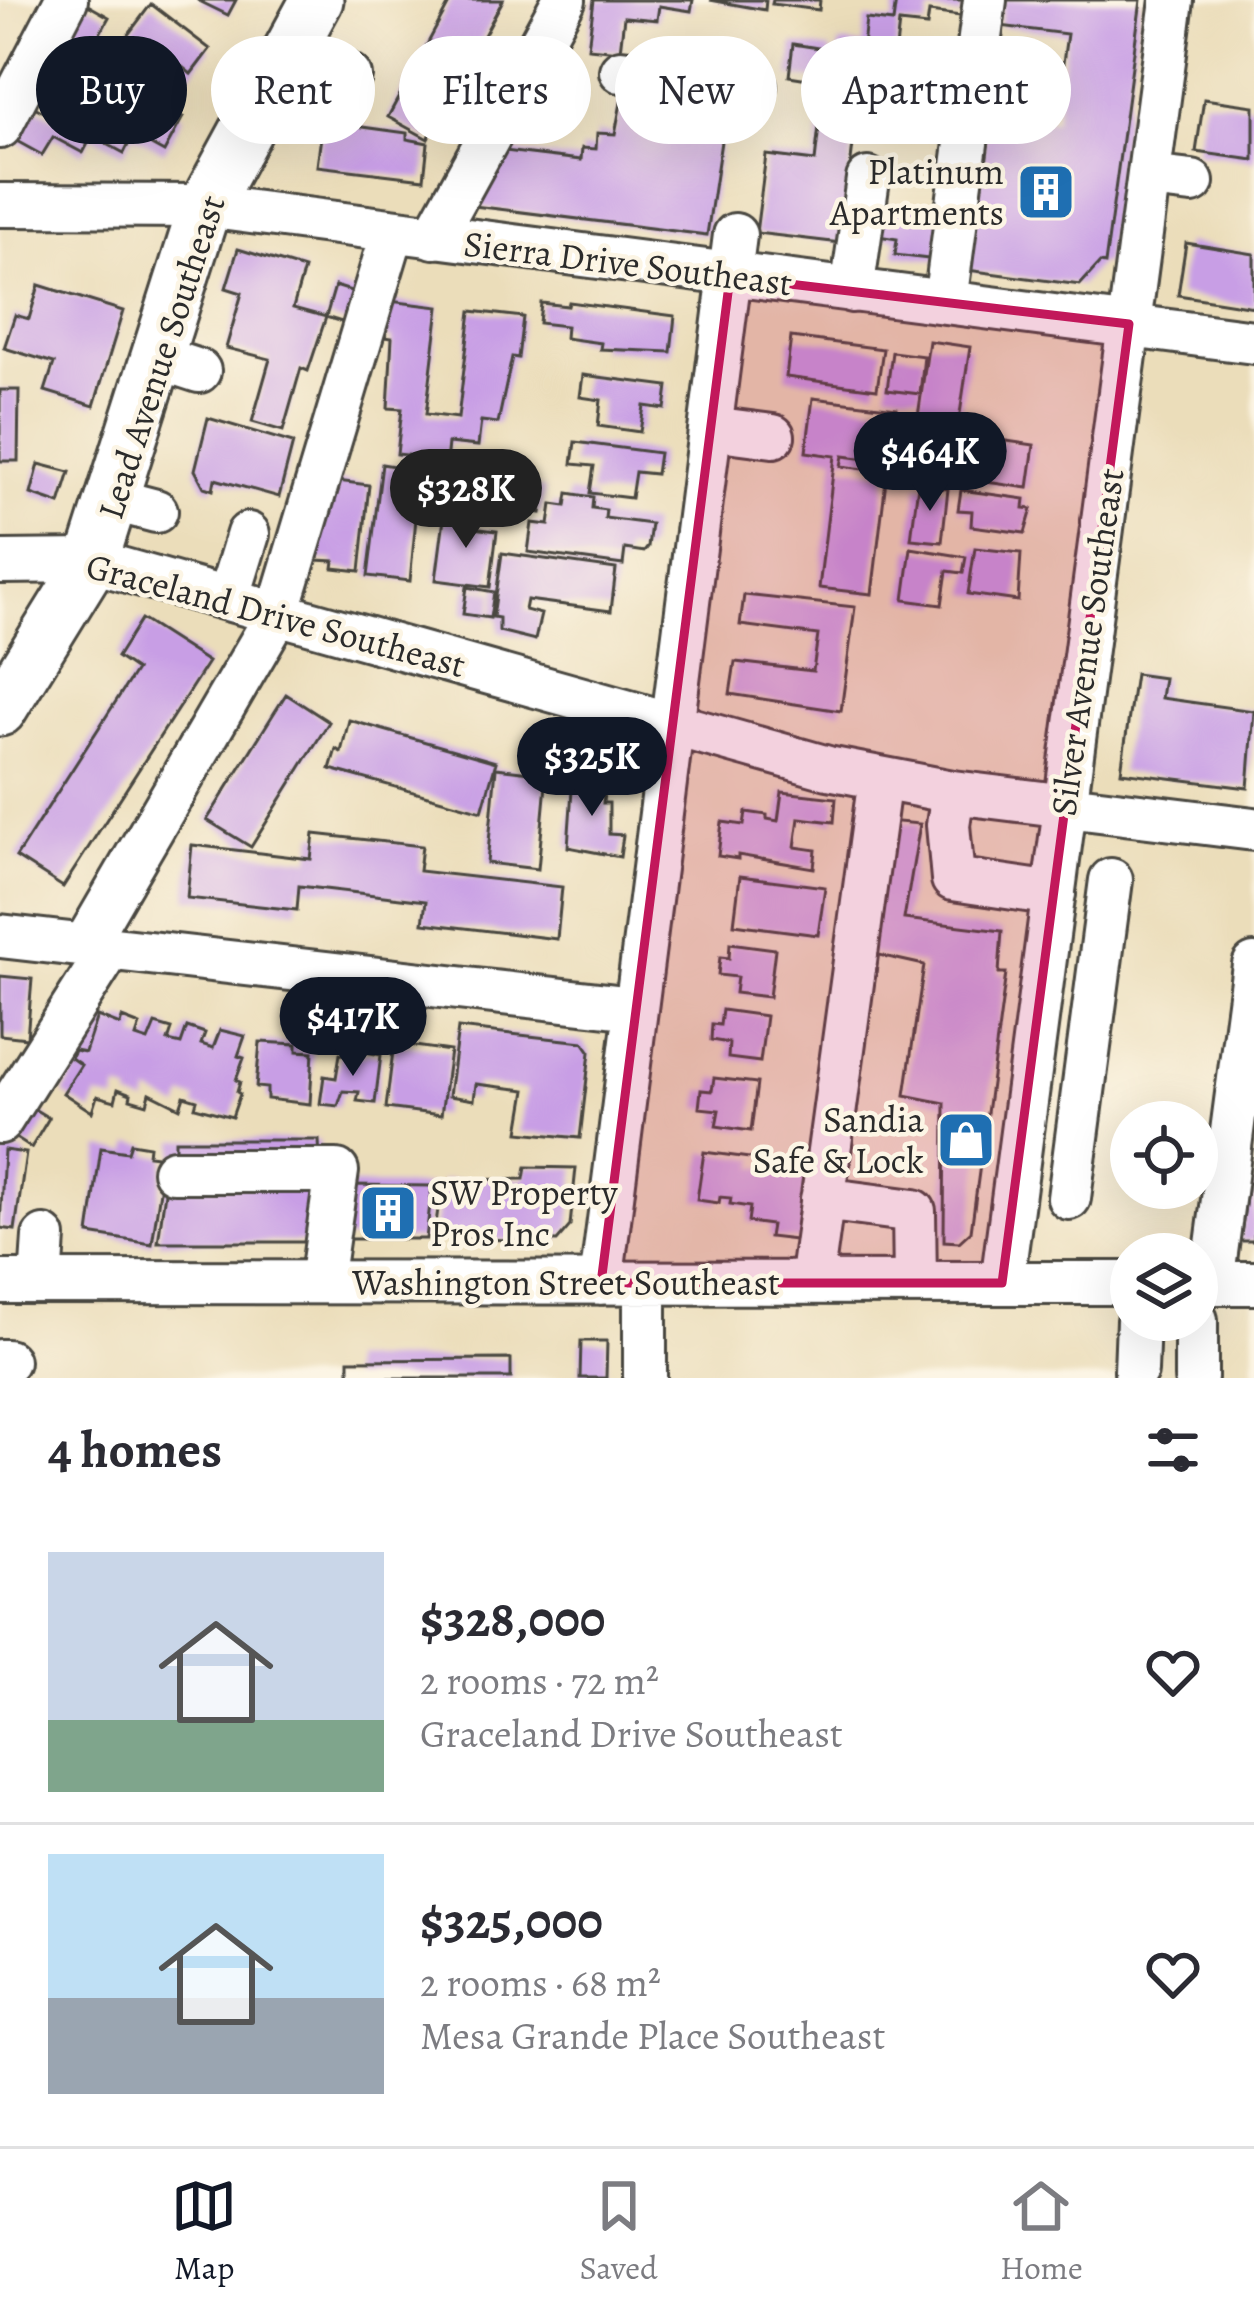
<!DOCTYPE html>
<html lang="en">
<head>
<meta charset="utf-8">
<style>
	:root { --surface:#fff; --page:#f7f7f7; --text:#2b2b33; --muted:#7c7c81; --line:#e1e1e2; --accent:#111827 }
	body { margin:0; font-family:Alegreya,serif; background:var(--page); color:var(--text); height:100vh; display:flex; flex-direction:column; font-size:45px; white-space:nowrap }
	* { box-sizing:border-box; margin:0 }
	p { font-size:39px; color:var(--muted) }
	.icon { flex:none; width:66px; height:66px; fill:none; stroke:currentColor; stroke-width:2; stroke-linecap:round; stroke-linejoin:round }
	.map { position:relative; height:1378px; overflow:hidden }
	.side { display:flex; flex-direction:column; background:var(--surface); flex:1 }
	.side>* { flex:none }
	.guide { position:absolute; left:36px; top:36px; width:1182px; height:108px; display:flex; gap:24px }
	.fabs { position:absolute; left:1110px; top:1101px; display:grid; gap:24px }
	.fabs a { display:grid; place-items:center; width:108px; height:108px; border-radius:50%; background:var(--surface); box-shadow:0 12px 48px #0002; font-size:60px }
	.price { position:absolute; translate:-50% -102px; padding:0 27px; border-radius:42px; background:var(--accent); color:#fff; font-size:39px; line-height:78px; filter:drop-shadow(0 3px 6px #0008) }
	.price::after { content:''; position:absolute; left:50%; top:72px; width:36px; height:27px; margin-left:-18px; background:inherit; clip-path:polygon(0 0,100% 0,50% 100%) }
	.price.current { background:#222; color:#fff }
	ul { padding:0; list-style:none }
	li { display:flex; align-items:center; gap:36px; height:300px; padding:0 48px }
	li+li { border-top:3px solid var(--line) }
	li span { display:grid; place-items:center; flex:none; width:336px; height:240px; border-radius:0px; color:#555 }
	li>.icon { margin-inline-start:auto }
	span .icon { width:144px; height:144px; fill:#fffc; stroke-width:1 }
	li b { font-size:51px }
	h2 { display:flex; justify-content:space-between; align-items:center; height:144px; padding:0 48px; font-size:51px }
	.tag { padding:0 42px; border-radius:54px; background:var(--surface); box-shadow:0 12px 48px #0002; font-size:42px; line-height:108px }
	.tag.current { background:var(--accent); color:#fff }
	.dock { display:flex; justify-content:space-around; align-items:center; height:168px; border-top:3px solid var(--line); background:var(--surface); font-size:33px; color:var(--muted) }
	.dock a { display:grid; justify-items:center; gap:6px }
	.dock .current { color:var(--accent) }
	.map>svg:first-child { display:block }
</style>
</head>
<body>
<div class="map">
<svg width="1254" height="1378" viewBox="0 0 1254 1378">
	<rect width="100%" height="100%" fill="#fcf5e5"/>
	<filter id="ink" filterUnits="userSpaceOnUse"><feTurbulence type="fractalNoise" baseFrequency=".00833" numOctaves="2"/><feDisplacementMap in="SourceGraphic" scale="24" xChannelSelector="R" yChannelSelector="G"/><feConvolveMatrix kernelMatrix="1 2 1 2 8 2 1 2 1" color-interpolation-filters="sRGB"/></filter>
	<filter id="wash" filterUnits="userSpaceOnUse"><feTurbulence type="fractalNoise" baseFrequency=".004" numOctaves="4" result="noise"/><feDisplacementMap in="SourceGraphic" scale="48" xChannelSelector="R" yChannelSelector="G"/><feGaussianBlur stdDeviation="2.7" result="paint"/><feColorMatrix in="noise" values="0 0 0 0 0 0 0 0 0 0 0 0 0 0 0 0 0 1.4 0 .05"/><feComposite in="paint" operator="in"/></filter>
	<g filter="url(#wash)">
		<rect width="100%" height="100%" fill="#ebddba"/>
		<g id="blocks">
			<path fill="#c89ee5" d="M79,0l30,17 -36,65 -30,-16z
				M197,0h39l-8,15z
				M451,0h52l-75,139 -40,-22z
				M594,0h99l-2,11 -32,-5 -2,14 -33,-3 -4,34 -32,-3z
				M710,0h56l-1,10z
				M773,0h47l-1,10 -47,-6z
				M896,0h67l-2,16 -32,-4 -2,14 -28,-3 -4,33 25,3 -2,15 36,4 -3,19 -35,-4v-5l-21,-2 1,-7 -63,-7 7,-29 23,3 3,-27 27,3z
				M1004,0h137l-36,264 -5,-1 -20,22 -113,-15 21,-158 67,9 12,-87 -67,-8z
				M151,4l59,45 -19,25 -26,-21 -15,19 -32,-24z
				M793,44l38,6 -4,32 -38,-6z
				M624,87l103,14 -20,134 -233,-29 31,-55 76,9 1,-12 14,1 1,-16 18,1z
				M823,91l36,4 -18,148 -85,-10 10,-78 49,6z
				M149,98l34,19 -19,35 -31,-17 -9,18 -32,-17 -9,17 -30,-16 -11,18 -31,-17 18,-34 31,17 9,-17 29,17 11,-20 30,17z
				M1204,99l50,7v54l-58,-8z
				M333,123l74,10v6l21,4 -4,36 -107,-13 5,-37 10,1z
				M877,203l65,8 -5,49 -42,-5 2,-16 -25,-4z
				M1186,243l68,11v53l-76,-12z
				M238,249l66,20 -11,39 33,9 9,-31 29,9 -9,31 -29,-9 -18,54 -7,-3 -18,63 -31,-9 18,-63 -44,-11 16,-55 -16,-5z
				M39,285l84,26 -29,95 -49,-15 9,-28 -50,-15 11,-33 14,4z
				M389,301l50,6 -13,107 32,4 13,-107 52,6 -5,41 -6,-1 -14,66 -17,-2 -3,25 -30,-3 -4,40 -15,-2 -7,36 -6,1 -6,63 -42,-5 14,-112 41,7 2,-14 -28,-3 5,-45 -14,-1 4,-70 -7,-1z
				M569,302l106,14 -4,36 -71,-3 1,-6 -36,-5 1,-12 -27,-3 2,-20 27,3z
				M791,337l92,12 -6,40 -91,-12z
				M929,341l41,6 -13,87 77,11 -6,43 -118,-17z
				M892,352l32,4 -4,38 -33,-4z
				M583,375l85,11 -3,23 -21,-3 -4,26 -42,-6 3,-26 -21,-3z
				M0,390h19l-1,71h-18z
				M813,398l84,10 -6,54 -48,-6 -2,10 46,6 -15,122 -53,-6 16,-132 -29,-4z
				M208,418l85,25 -14,54 -64,-18 -2,11 -9,-3 -9,-17z
				M575,442l84,11 -3,21 -21,-2 -4,26 -41,-5 4,-27 -22,-2z
				M39,464l31,8 -10,32 -29,-10z
				M337,481l32,4 -9,86 -27,-3 1,-7 -17,-1 6,-40z
				M517,485l28,4 -4,24 -28,-4z
				M918,485l30,4 -6,53 -31,-3z
				M961,490l64,9 -1,9 8,1 -7,24 -54,-7 1,-15 -14,-1z
				M568,493l25,4 -1,11 14,2 -1,8 46,6 -3,23 -4,5 -19,-3 -2,16 -95,-13 4,-29 17,2 3,-21 14,2z
				M445,511l29,3 -2,14 25,3 -7,56 -54,-7z
				M911,548l55,9 -3,16 -16,-2 -5,34 -38,-5z
				M975,548l46,5 -3,48 -50,-7z
				M502,553l114,16 -5,42 -84,-11 -2,10 16,4 -6,26 -36,-9v-13l-6,-1z
				M467,587l27,5 -4,26 -27,-4z
				M744,595l111,12 -14,104 -111,-17 5,-32 78,9 5,-36 -78,-10z
				M141,619l67,43 -145,225 -47,-30 120,-187 -19,-13z
				M1135,674l29,4 -3,20 93,13 -6,77 -127,-16z
				M286,694l43,28 -78,125 -44,-27z
				M349,720l147,42 -14,49 -152,-42 6,-20 5,3z
				M566,731l48,6 10,16 -4,26 -59,-6z
				M496,768l51,6 -9,95 -51,-6z
				M573,776l32,4 -2,23h6v31l14,1 -3,22 -52,-10z
				M782,792l54,6 -2,24 -35,-4 -4,29 21,3 -2,18 -76,-13v4l-20,-3 4,-34 22,3 2,-13 21,3v4l11,2z
				M877,820l43,4 -16,95 98,12 -3,42h7l-35,258 -12,11 -15,-1 1,-138 -40,-8 19,-130 -63,-14z
				M314,834l108,12 -3,25 143,16 -5,52 -134,-16 3,-22 -127,-15 -2,24 -110,-12 5,-53 119,14z
				M740,876l85,11 -7,48 -84,-11z
				M730,943l45,6 -6,48 -34,-4 2,-16 -19,-2 2,-18 9,1z
				M0,976l32,3 -5,59 -27,-3z
				M722,1010l44,6 -6,46 -32,-4 1,-15 -18,-3 1,-16 8,1z
				M97,1016l23,9 2,-7 18,7 -4,12 12,4 7,-17 17,5 -4,12 13,3 6,-17 18,6 -4,11 12,4 7,-18 25,6 -7,20 6,2 -8,22 4,2 -3,10 3,2 -8,23 -37,-10 2,-7 -13,-4 -4,12 -30,-15 -3,11 -17,-5 1,-5 -13,-5 -3,12 -18,-5 -5,16 -29,-19 18,-28 -10,-7 3,-8 11,2z
				M458,1028l125,14 7,10 -10,86 -61,-6 7,-42 -50,-6 -2,16 -25,-4z
				M260,1042l37,2v7l16,1 -3,52 -43,-5v-11l-11,-1z
				M394,1043l56,8 -9,64 -55,-7z
				M365,1052l16,3 -6,48 -18,-2 2,-9 -16,-1 -5,15 -18,-2 4,-28 12,2 4,-24 24,2z
				M714,1078l43,5 -6,48 -35,-5 3,-16 -20,-2 2,-18 11,1z
				M29,1106l20,12 -18,30 -20,-13z
				M175,1140h144l1,20 -145,1z
				M131,1143l18,3 -1,9 17,2 -13,87 -63,-10 12,-86 27,4z
				M4,1150l22,3 -11,77 -15,-2z
				M704,1152l53,7 -2,8 58,7 -9,67 -35,-4 2,-12 -23,-3 2,-15 -20,-3 1,-6 -11,-1 -1,6 -22,-3z
				M526,1167l50,1 -6,58 -13,15 -123,-3 8,-58 82,-1z
				M1248,1183h6v58h-14z
				M166,1185l157,2 -9,55h-156z
				M350,1185l82,1 -6,53h-84z
				M581,1341h26l-1,37h-26z
				M511,1359v19h-162v-18z"/>
		</g>
	</g>
	<g filter="url(#ink)">
		<use href="#blocks" fill-opacity="0" stroke="#484640" stroke-width="3"/>
		<g fill="none" stroke-linecap="round" stroke-linejoin="round">
			<g stroke="#484640" stroke-width="48">
				<path id="minor" d="M292,45l58,31
					M621,71l134,15
					M0,127l66,-127
					M1149,177l43,5
					M0,205l205,1 1049,136
					M434,237l130,-237
					M852,291l16,-112
					M945,302l40,-302
					M159,358l40,13
					M711,428l62,8
					M114,500l42,11
					M0,562l92,-1 736,207 125,24 301,37
					M228,599l20,-65
					M953,792l-5,33 5,54 101,15
					M0,936l634,72
					M84,946l194,-333 115,-382
					M0,1122l110,-173
					M174,1171h163l-16,111
					M1069,1198l42,-318
					M822,1199l92,12 1,72
					M0,1282l1131,1
					M41,1282l3,-45
					M601,1283l134,-1048
					M645,1283v95
					M811,1283l69,-505
					M1002,1283l170,-1283
					M1197,1283h57
					M1212,1283l42,-318
					M1196,1320v58
					M0,1361h7
					M1136,1371l2,-51"/>
			</g>
			<g stroke="#484640" stroke-width="57">
				<path id="major" d="M0,710l92,-149 113,-355 112,-206"/>
			</g>
			<use href="#minor" stroke="#fff" stroke-width="42"/>
			<use href="#major" stroke="#fff" stroke-width="51"/>
		</g>
	</g>
	<path fill="#c2185b" fill-opacity="0.2" stroke="#c2185b" stroke-width="9" stroke-linejoin="round" d="M730,277l399,47 -127,959h-401z"/>
	<defs>
		<g id="building-square" transform="scale(3)"><rect x="-9" y="-9" width="18" height="18" rx="4" fill="#1f6fb2" stroke="#fcf5e5"/><path d="M-4-6H4V6H1V3H-1V6H-4ZM-2.5-4.3h1.7v1.8h-1.7ZM.8-4.3h1.7v1.8H.8ZM-2.5-1h1.7V.8h-1.7ZM.8-1h1.7V.8H.8Z" fill="#fff"/></g>
		<g id="shop-square" transform="scale(3)"><rect x="-9" y="-9" width="18" height="18" rx="4" fill="#1f6fb2" stroke="#fcf5e5"/><path d="M-5-2.5h2.3a2.7 3.5 0 0 1 5.4 0H5L5.5 6h-11ZM-1.5-2.5h3a1.5 2.3 0 0 0-3 0Z" fill="#fff"/></g>
	</defs>
	<g fill-rule="evenodd">
		<use href="#building-square" x="1046" y="192"/>
		<use href="#shop-square" x="966" y="1140"/>
		<use href="#building-square" x="388" y="1213"/>
	</g>
	<g text-anchor="middle" dominant-baseline="central" stroke-width="9" stroke-linejoin="round" paint-order="stroke">
		<g font-size="36" fill="#2b2b2b" stroke="#fcf5e5" text-anchor="end">
			<text x="1004" y="171">Platinum<tspan x="1004" dy="41">Apartments</tspan></text>
			<text x="924" y="1119">Sandia<tspan x="924" dy="41">Safe &amp; Lock</tspan></text>
			<text x="430" y="1192" text-anchor="start">SW Property<tspan x="430" dy="41">Pros Inc</tspan></text>
		</g>
		<g font-size="36" fill="#2b2b2b" stroke="#fcf5e5">
			<text transform="translate(628 263) rotate(7)">Sierra Drive Southeast</text>
			<text transform="translate(161 357) rotate(-72)">Lead Avenue Southeast</text>
			<text transform="translate(276 615) rotate(15)">Graceland Drive Southeast</text>
			<text transform="translate(1087 642) rotate(-82)">Silver Avenue Southeast</text>
			<text x="566" y="1282">Washington Street Southeast</text>
		</g>
	</g>
</svg>
<div class="fabs">
<a><svg class="icon" aria-label="locate" viewBox="0 0 24 24"><circle cx="12" cy="12" r="6"/><path d="M12 2v4M12 18v4M2 12h4M18 12h4"/></svg></a>
<a><svg class="icon" aria-label="layers" viewBox="0 0 24 24"><path d="M12 4l9 5-9 5-9-5zM3 14l9 5 9-5"/></svg></a>
</div>
<b class="price" style="left:930px;top:514px">$464K</b>
<b class="price current" style="left:466px;top:551px">$328K</b>
<b class="price" style="left:592px;top:819px">$325K</b>
<b class="price" style="left:353px;top:1079px">$417K</b>
<div class="guide">
<a class="tag current">Buy</a>
<a class="tag">Rent</a>
<a class="tag">Filters</a>
<a class="tag">New</a>
<a class="tag">Apartment</a>
</div>
</div>
<section class="side">
<h2>4 homes<svg class="icon" aria-label="filters" viewBox="0 0 24 24"><path d="M4 7h16M4 17h16"/><circle cx="9" cy="7" r="2"/><circle cx="15" cy="17" r="2"/></svg></h2>
<ul>
<li><span style="background:linear-gradient(#c9d6e8 70%,#7fa58c 0)"><svg class="icon" aria-label="home" viewBox="0 0 24 24"><path d="M3 11l9-7 9 7M6 9v11h12V9"/></svg></span><div><b>$328,000</b><p>2 rooms · 72 m²</p><p>Graceland Drive Southeast</p></div><svg class="icon" aria-label="heart" viewBox="0 0 24 24"><path d="M12 20l-8-8c-3-5 5-10 8-4 3-6 11-1 8 4z"/></svg></li>
<li><span style="background:linear-gradient(#bfe0f5 60%,#9aa5b1 0)"><svg class="icon" aria-label="home" viewBox="0 0 24 24"><path d="M3 11l9-7 9 7M6 9v11h12V9"/></svg></span><div><b>$325,000</b><p>2 rooms · 68 m²</p><p>Mesa Grande Place Southeast</p></div><svg class="icon" aria-label="heart" viewBox="0 0 24 24"><path d="M12 20l-8-8c-3-5 5-10 8-4 3-6 11-1 8 4z"/></svg></li>
</ul>
</section>
<nav class="dock">
<a class="current"><svg class="icon" aria-label="map" viewBox="0 0 24 24"><path d="M3 6l6-2 6 2 6-2v14l-6 2-6-2-6 2zM9 4v14M15 6v14"/></svg>Map</a>
<a><svg class="icon" aria-label="saved" viewBox="0 0 24 24"><path d="M7 4h10v16l-5-4-5 4z"/></svg>Saved</a>
<a><svg class="icon" aria-label="home" viewBox="0 0 24 24"><path d="M3 11l9-7 9 7M6 9v11h12V9"/></svg>Home</a>
</nav>
</body>
</html>
